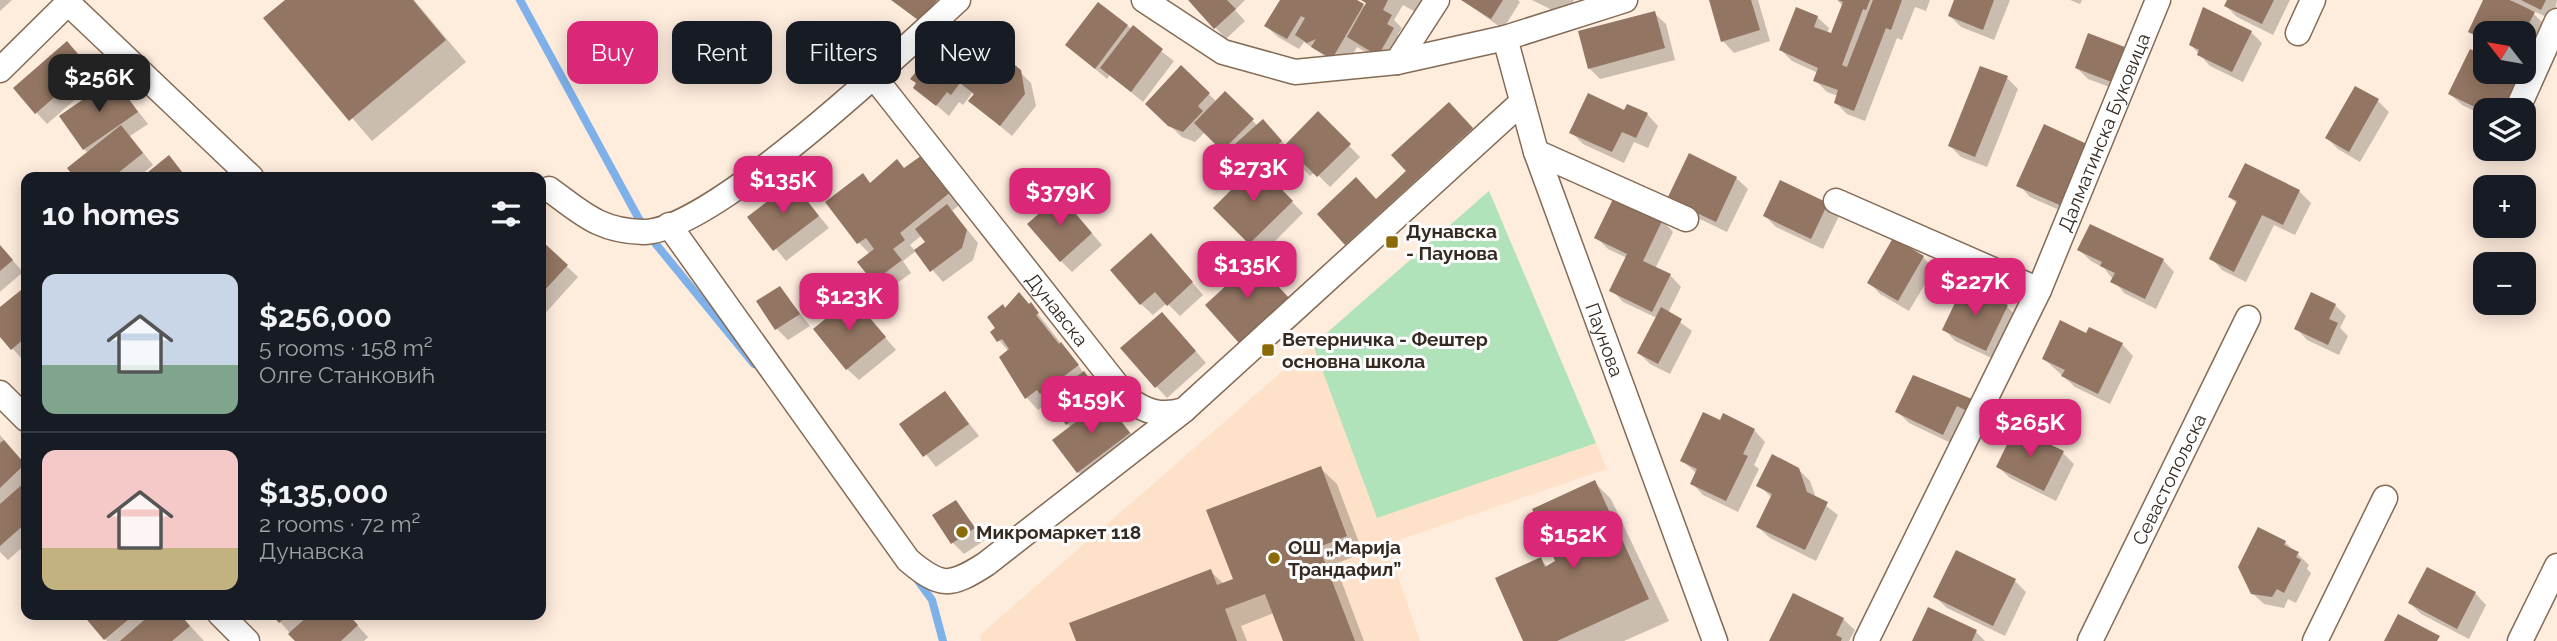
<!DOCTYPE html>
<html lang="en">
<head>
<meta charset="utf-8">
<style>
	:root { --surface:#171b24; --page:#20242c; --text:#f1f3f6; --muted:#9ea1a6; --line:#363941; --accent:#db2777 }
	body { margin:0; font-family:Raleway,sans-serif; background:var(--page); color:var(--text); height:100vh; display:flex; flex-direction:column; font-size:26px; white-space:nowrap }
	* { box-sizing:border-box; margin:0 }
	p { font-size:23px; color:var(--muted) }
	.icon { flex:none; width:38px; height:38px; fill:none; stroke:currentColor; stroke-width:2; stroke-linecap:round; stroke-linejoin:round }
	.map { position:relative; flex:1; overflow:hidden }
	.drawer { position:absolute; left:21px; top:172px; width:525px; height:448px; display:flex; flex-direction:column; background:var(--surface); border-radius:14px; box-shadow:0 4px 18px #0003 }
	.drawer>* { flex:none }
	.top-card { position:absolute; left:567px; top:21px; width:665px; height:63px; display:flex; gap:14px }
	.needle { width:46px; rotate:301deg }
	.buttons { position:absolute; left:2473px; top:21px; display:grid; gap:14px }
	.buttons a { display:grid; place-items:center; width:63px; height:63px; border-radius:14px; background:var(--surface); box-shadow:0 4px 18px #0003; font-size:35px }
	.price { position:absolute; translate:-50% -60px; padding:0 16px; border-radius:14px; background:var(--accent); color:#fff; font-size:23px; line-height:46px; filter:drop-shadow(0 2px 4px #0008) }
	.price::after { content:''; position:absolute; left:50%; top:42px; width:21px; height:16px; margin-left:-10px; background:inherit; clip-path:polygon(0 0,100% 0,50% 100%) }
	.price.selected { background:#222; color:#fff }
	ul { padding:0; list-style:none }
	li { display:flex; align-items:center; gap:21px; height:175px; padding:0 21px }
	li+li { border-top:2px solid var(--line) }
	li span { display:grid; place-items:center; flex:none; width:196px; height:140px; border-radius:14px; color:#555 }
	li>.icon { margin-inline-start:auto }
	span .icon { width:84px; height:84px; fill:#fffc; stroke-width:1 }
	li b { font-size:30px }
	h2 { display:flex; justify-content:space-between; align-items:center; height:84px; padding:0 21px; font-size:30px }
	.chip { padding:0 24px; border-radius:14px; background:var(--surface); box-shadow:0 4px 18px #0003; font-size:24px; line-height:63px }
	.chip.selected { background:var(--accent); color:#fff }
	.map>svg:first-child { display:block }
</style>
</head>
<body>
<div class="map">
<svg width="2557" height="641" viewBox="0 0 2557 641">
	<rect width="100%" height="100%" fill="#feecdd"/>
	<path fill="#fde1c9" d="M1489,191l118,278 -220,75 33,97h-439l-1,-6z"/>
	<path fill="#b0e3b9" d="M1489,191l107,252 -219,75 -64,-173z"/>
	<path fill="#0003" fill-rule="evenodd" d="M0,0h12l-12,11z
		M287,0h127l52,62 -94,79 -106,-123z
		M892,0h62l-21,32z
		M1190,0h55l-10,10 10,11 -19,18z
		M1282,0h72l18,11 -8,-11h63l-8,14 -16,-9 -9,15 8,8 -4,6 7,7 -15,25 -33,-19 -13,22 -40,-27 -5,7 -21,-12 -12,-11z
		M1462,0h56l2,2 -17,27z
		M1532,0h42l-8,17z
		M1711,0h47l12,41 -36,12 -11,-12z
		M1837,0h93l-4,11 -11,-4 -13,33 -5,-2 -32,83 -18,-7 -11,-11 2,-7 -11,-4 -12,-12 3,-7 -26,-12 -11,-11 36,-33 12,11 -2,6 5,2 11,-30z
		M1956,0h54l-16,40 -33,-13 -11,-11z
		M2070,0h12l-2,4z
		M2229,0h61l-17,35 -36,-18 -11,-11z
		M2485,0h21l9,4 -4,-4h46l-4,20 -24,-11 16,16 -19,39 -2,-31h-39v11l-14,-13z
		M1099,4l75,57 -31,41 -33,-27 -3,4 -40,-34z
		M1654,13l12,11 9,36 -75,19 -11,-11z
		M2251,32l11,11 -19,39 -33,-16 -19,-21z
		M2089,36l39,58 -40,-15 -11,-11z
		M78,55l21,24 -52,45 -11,-12z
		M2485,58v14h29l7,3v35h-36v6l-23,-11 -12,-11z
		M942,62l60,3 17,6 12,12 5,23 -24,30 -42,-35 5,-6 -3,-2 -9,12 -4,-3 -10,14 -34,-29 15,-18z
		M1181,68l36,34 8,-8 33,32 17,7 11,13 32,-32 42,43 -30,30 -15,-15 -5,4 -20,-21 -24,21 37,37 -41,41 -47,-46 41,-40 -13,-15 -9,8 -29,-29 -10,10 -13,-5 -35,-33z
		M2007,78l11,11 -31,78 -26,-10 -11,-11z
		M114,80l34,44 -18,12 23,29 -14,12h-63l12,-24 -4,-4z
		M2378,101l11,11 -29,50 -22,-13 -11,-11z
		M1625,112l22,2 11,12 -10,22 -14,-6 -10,21 -41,-19 -12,-12z
		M1460,115l23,25 -125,115 -39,-41 58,-13z
		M2088,146l-15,70 -43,-19 -11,-12z
		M925,155l38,47 -11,9 26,32 -5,17 -30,22 -27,-31 -13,10 8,12 -26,19 -11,-11 -4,-27 -11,-11 12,-59 34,-14zM922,235l5,7 -12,9 -5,-6z
		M1736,178l12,11 -21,43 -46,-22z
		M793,184l36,44 -43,33 -36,-44z
		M2299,191l12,12 -16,32 -21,-10 -28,57 -24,-12 -11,-12 26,-54 -7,-7z
		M1827,204l12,12 -16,33 -47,-22 -11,-11z
		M1071,209l31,36 -30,27 -11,-11z
		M1662,220l11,12 -18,37 15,6 11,12 -13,26 24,18 -22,43 -20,-10 -11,-11 18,-35 -34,-16 -11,-12 15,-32 -19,-9 -12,-12z
		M541,242l37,35 -37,41z
		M0,246l23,26 -23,20z
		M1162,247l41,48 -23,21 -13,-13 -14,12 -12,-11z
		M2079,250l84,10 11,12 -18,37 -32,-16 -20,-25 -13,-7z
		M1923,257l11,12 -25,42 -29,-17 -11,-12z
		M1965,286l42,21 12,11 -21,43 -43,-20 -11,-12z
		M26,288v70l-3,2 -23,-25v-26z
		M780,288l30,38 -22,14 -11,-11z
		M852,299l44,51 -37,30 -12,-11z
		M1031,305l109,140 -50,38 -12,-11 -7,-44 -22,-27 -11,9 -11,-12 -26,-41 8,-5 -17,-20 6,-4 8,-18z
		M2335,305l11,11 -6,12 8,8 -9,19 -32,-15 -11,-12z
		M1173,325l33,38 -39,35 -11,-12z
		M2087,335l35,9 11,12 -23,48 -35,-17 -31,-28z
		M1943,387l28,14 -16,44 -46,-22 -12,-12z
		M945,393l34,43 -43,31 -34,-43z
		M1721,422l33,8 11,12 -11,23 5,4 -21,43 -35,-17 -11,-12 5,-9 -15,-14z
		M0,435l26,31v78l-18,16 -8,-8z
		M2063,453l11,11 -18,37 -46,-23 -12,-11z
		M1320,468l17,16 26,69 -28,11 29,77h-79l-11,-28 -33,13 6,15h-169l132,-70 14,13 11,-4z
		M1798,469l12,12 6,17 22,17 -22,46 -46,-23 -12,-11 14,-29 -13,-13z
		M1595,483l16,16 58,122 -45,20h-99l15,-82 9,9 10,-5z
		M956,502l29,38 -21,14 -11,-11z
		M2285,542l24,23 -2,4 4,4 -15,30 -8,-4 -4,9 -20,-4 -12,-11z
		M2015,581l11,11 -21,44 -58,-28 -12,-11z
		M2475,593l11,12 -17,34 -48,-25 -11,-11z
		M179,614l25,27h-97l-22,-26z
		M273,614h74l21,23 -4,4h-67z
		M1843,619l12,11 -6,11h-78z
		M1976,632l9,9h-71z"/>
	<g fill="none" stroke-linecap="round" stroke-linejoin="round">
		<path stroke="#7eb0ea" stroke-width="8" d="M520,0l126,232 108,132
			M916,578l16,22 11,41"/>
	</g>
	<path fill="#927562" d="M285,0h128l33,40 -97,81 -86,-103z
		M891,0h46l-16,22z
		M1188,0h39l9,9 -22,20z
		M1280,0h77l7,4 -32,55 -21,-12 5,-8 -9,4 -12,-8 10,-17 -4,-2 -14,23 -23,-13z
		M1361,0h27l-5,10 9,5 -5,9 7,4 -16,28 -31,-19 19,-34z
		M1461,0h42l-12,19z
		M1709,0h42l9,30 -39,12z
		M1838,0h32l-4,10 -3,-1 -21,56 5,2 26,-67h29l-11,30 -5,-2 -32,83 -20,-8 4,-13 -25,-9 5,-13 -39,-18 17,-43 22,9 -4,11 17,6 12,-31z
		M1954,0h40l-11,30 -35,-14z
		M2227,0h47l-12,24 -38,-18z
		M2483,0h27l25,12 -11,21h-39v7l-17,-8z
		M2521,0h25l-5,10z
		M1098,2l30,23 -33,44 -30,-24z
		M2203,7l49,24 -20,41 -35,-17 2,-5 -10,-5z
		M1655,11l10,37 -77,21 -10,-38z
		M955,22l47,41 4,-5 15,12 4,24 -25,32 -32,-25 6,-7 -14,-11 -9,12 -4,-3 -11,14 -23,-18 3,-5 -6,-4 14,-17 5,4 8,-10 4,3 9,-11 -9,-7z
		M1133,25l30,24 -32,43 -31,-24z
		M2088,33l42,16 -13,35 -42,-16z
		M67,41l22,26 -54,47 -22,-26z
		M2470,49l15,7v16l37,2 -17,36 -20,2 -37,-18z
		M1181,65l29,28 -12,13 5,5 -20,21 -15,-6 -23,-22z
		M1980,66l28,10 -33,81 -27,-11z
		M114,78l24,34 -55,38 -24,-34z
		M2355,86l24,13 -30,53 -24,-14z
		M1225,91l29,28 -32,32 -28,-28z
		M1588,93l36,17 3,-6 21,9 -12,25 -14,-6 -10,20 -43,-19z
		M1449,102l24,26 -128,117 -28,-31 39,-37 20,22 30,-28 -15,-16z
		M1318,111l33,33 -34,33 -15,-15 -4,4 -17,-17z
		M1263,119l19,22 -29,26 -19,-22z
		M2044,124l45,21 -27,61 -46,-20z
		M121,125l22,28 -30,24h-39l-7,-9z
		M925,153l28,37 -53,43 5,7 -12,9 9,11 -29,22 -16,-20 17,-13 -8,-11 -9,6 -32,-42 38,-29 7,10 27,-24 7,9z
		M1689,153l48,24 -21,45 -49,-23z
		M169,155l17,22h-44z
		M2245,163l55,27 -17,35 -21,-10 -28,57 -25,-13 28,-58 -9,-4z
		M1257,164l36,37 -44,43 -36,-36z
		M1780,180l48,23 -17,36 -48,-23z
		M793,182l26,34 -46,35 -26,-34z
		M1060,195l32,38 -32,29 -33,-38z
		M1615,195l48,24 -20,42 28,13 -19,38 -43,-21 18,-37 -33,-16z
		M947,204l20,26 -5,18 -32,24 -16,-22 11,-8 -10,-13z
		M2090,224l74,35 -19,40 -35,-17 5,-9 -15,-7 2,-4 -25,-12z
		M1151,233l42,49 -26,24 -12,-14 -15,13 -30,-35z
		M1893,238l31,18 -26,45 -31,-18z
		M541,240l27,25 -27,29z
		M0,245l13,15 -13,11z
		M1254,260l35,38 -50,45 -34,-38z
		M1964,284l44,21 -22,46 -44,-21z
		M26,286v51l-15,13 -11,-13v-30z
		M780,286l20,28 -25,16 -19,-29z
		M1019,292l10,12 2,-2 8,11 -3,2 23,29 2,-2 18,23 -39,29 -3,-4 -12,9 -26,-42 10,-8 -7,-10 -5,3 -7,-10 5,-4 -8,-11 16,-13 2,4z
		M2311,292l25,12 -7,15 9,4 -10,22 -34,-16z
		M852,297l34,40 -40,33 -33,-41z
		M1661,307l21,12 -24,45 -21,-11z
		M1162,312l34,39 -41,37 -35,-40z
		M2060,320l26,13 3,-6 34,16 -25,51 -37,-18 4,-6 -23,-11z
		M1084,371l19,26 -37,28 -19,-26z
		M1913,375l59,24 -5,12 -10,-5 -14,29 -48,-23z
		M945,391l24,33 -46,33 -24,-33z
		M1105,400l25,33 -53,40 -25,-33z
		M1703,412l17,8 3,-7 32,16 -12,25 5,2 -22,45 -36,-17 7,-15 -17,-8z
		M2015,428l49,23 -20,40 -48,-24z
		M4,440l21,24 -25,24v-45z
		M1772,454l27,14 8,24 21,10 -23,48 -49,-23 16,-33 -16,-8z
		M1321,466l26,70 -28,11 36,94h-72l-18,-47 -40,15 12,32h-161l-7,-18 142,-54 6,16 16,-6 -27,-69z
		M1595,480l54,119 -92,42h-34l-28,-63 46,-21 4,10 10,-6 -23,-52z
		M26,481v42l-26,23v-42z
		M956,500l19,28 -24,16 -19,-29z
		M2258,527l28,14 -2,4 15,7 -3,5 5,3 -17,33 -7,-4 -5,8 -21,-3 -13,-27z
		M1956,550l60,29 -23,47 -60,-29z
		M2427,567l49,25 -19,37 -49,-26z
		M1793,593l51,25 -8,17 6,3 -1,3h-72z
		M1928,607l49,23 -5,11h-60z
		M82,614h53l-31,26z
		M151,614h29l10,12 -18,15h-52z
		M271,614h18l-10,9z
		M310,614h38l10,11 -17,16h-46l-7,-7z
		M2398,614l42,22 -3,5h-53z"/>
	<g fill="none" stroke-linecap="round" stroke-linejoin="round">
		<g stroke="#846b55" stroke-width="27">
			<g id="minor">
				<path d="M1144,0l79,52 72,20 102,-10 108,-24 120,-38"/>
				<path d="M2298,33l15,-33"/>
				<path id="s1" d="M1505,38l31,114 179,489"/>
				<path d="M1397,62l40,-62"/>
				<path d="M0,70l68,-67 183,174"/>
				<path id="s2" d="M874,77l253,321c18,14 35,19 57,12l338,-308"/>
				<path d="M2517,110l40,-89"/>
				<path d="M1536,152l150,67"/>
				<path d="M549,189c33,24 50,42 94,43 68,1 260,-182 315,-232"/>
				<path d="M1836,201l203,89"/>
				<path d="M669,225l239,335c33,28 42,27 78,4l198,-154"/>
				<path d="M0,393l26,26"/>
				<path d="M220,614l27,27"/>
				<path id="s3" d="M1866,641l173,-351 119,-290"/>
				<path id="s4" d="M2090,641l158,-323"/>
				<path d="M2315,641l70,-143"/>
				<path d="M2520,641l37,-75"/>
			</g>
		</g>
		<use href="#minor" stroke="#fff" stroke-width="24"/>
	</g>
	<g fill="#8a6a09" stroke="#fdfdfd" stroke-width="2.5">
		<rect x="1385" y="235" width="14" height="14" rx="3.5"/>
		<rect x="1261" y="343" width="14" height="14" rx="3.5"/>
		<circle cx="962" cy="532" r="7"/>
		<circle cx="1274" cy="558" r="7"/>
	</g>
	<g text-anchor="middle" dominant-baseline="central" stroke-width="6" stroke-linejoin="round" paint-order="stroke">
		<g font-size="19" fill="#352a21" stroke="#fdfdfd">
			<text stroke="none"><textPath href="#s3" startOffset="562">Далматинска Буковица</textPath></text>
			<text stroke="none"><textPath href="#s2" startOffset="296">Дунавска</textPath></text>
			<text stroke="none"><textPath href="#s1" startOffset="318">Паунова</textPath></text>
			<text stroke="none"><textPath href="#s4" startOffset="180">Севастопољска</textPath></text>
		</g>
		<g font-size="19" font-weight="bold" fill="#352a21" stroke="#fdfdfd" text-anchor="start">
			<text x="1406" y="231">Дунавска<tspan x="1406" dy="22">- Паунова</tspan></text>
			<text x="1282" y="339">Ветерничка - Фештер<tspan x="1282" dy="22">основна школа</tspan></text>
			<text x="976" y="532">Микромаркет 118</text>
			<text x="1288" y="547">ОШ „Марија<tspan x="1288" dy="22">Трандафил”</tspan></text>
		</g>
	</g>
</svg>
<div class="buttons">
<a><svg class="needle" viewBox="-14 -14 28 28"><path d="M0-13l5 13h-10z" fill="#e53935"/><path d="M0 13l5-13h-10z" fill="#9ea1a6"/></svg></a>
<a><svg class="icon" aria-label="layers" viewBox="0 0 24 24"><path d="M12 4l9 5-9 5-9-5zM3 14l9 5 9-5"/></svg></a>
<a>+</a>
<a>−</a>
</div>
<b class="price selected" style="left:99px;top:114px">$256K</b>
<b class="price" style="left:1253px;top:204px">$273K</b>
<b class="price" style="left:783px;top:216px">$135K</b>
<b class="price" style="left:1060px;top:228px">$379K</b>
<b class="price" style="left:1247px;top:301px">$135K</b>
<b class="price" style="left:1975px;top:318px">$227K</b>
<b class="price" style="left:849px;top:333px">$123K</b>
<b class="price" style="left:1091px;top:436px">$159K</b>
<b class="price" style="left:2030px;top:459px">$265K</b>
<b class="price" style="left:1573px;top:571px">$152K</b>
<div class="top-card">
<a class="chip selected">Buy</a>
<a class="chip">Rent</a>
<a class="chip">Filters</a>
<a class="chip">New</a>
</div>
<section class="drawer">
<h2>10 homes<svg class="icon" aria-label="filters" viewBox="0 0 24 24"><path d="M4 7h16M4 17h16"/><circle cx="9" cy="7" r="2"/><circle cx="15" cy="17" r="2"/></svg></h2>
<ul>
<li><span style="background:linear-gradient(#c9d6e8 65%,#7fa58c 0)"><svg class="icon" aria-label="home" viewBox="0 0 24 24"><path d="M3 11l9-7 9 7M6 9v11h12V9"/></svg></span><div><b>$256,000</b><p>5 rooms · 158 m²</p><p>Олге Станковић</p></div></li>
<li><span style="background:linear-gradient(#f6c9c9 70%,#c2b280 0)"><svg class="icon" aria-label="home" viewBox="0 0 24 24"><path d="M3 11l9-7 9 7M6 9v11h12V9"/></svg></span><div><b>$135,000</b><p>2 rooms · 72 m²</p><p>Дунавска</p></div></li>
</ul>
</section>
</div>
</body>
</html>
